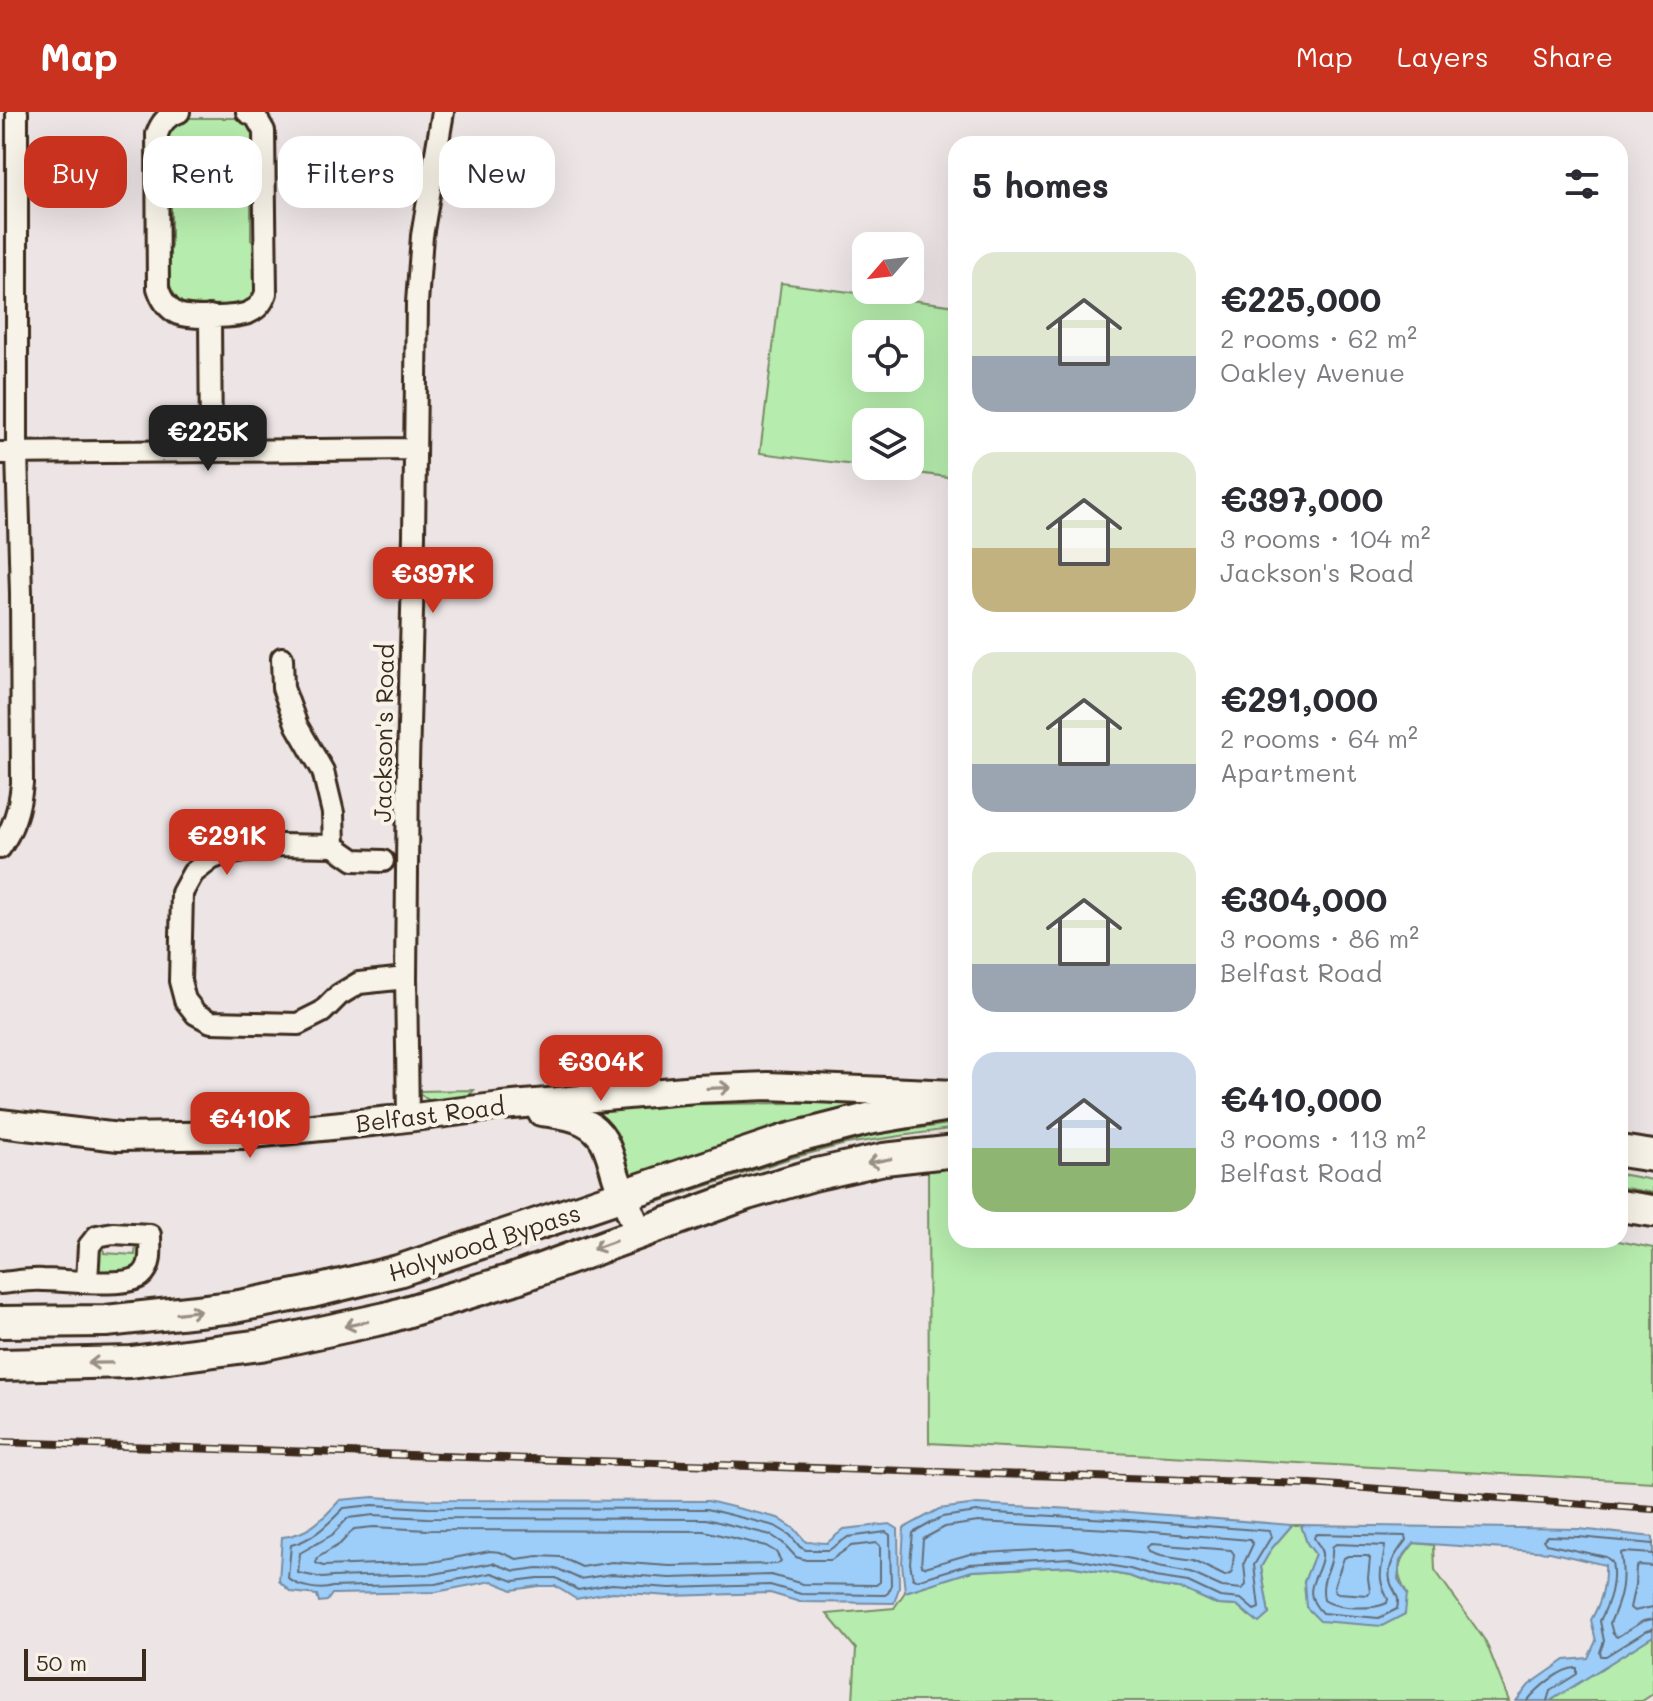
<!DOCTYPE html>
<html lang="en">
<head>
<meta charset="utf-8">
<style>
	:root { --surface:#fff; --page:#f2f2f3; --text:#2b2b33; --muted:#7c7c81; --accent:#c8321e }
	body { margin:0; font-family:Mali,sans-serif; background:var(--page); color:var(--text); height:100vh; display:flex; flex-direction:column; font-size:30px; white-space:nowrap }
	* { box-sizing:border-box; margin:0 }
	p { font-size:26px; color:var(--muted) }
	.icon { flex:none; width:44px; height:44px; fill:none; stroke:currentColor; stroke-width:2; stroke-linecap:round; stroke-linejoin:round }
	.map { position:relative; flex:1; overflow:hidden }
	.panel { position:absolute; left:948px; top:24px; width:680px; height:1112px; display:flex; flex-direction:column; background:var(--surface); border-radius:24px; box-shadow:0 8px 32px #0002 }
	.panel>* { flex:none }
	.hud { position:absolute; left:24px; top:24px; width:760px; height:72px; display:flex; gap:16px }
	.needle { width:52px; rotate:242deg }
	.tools { position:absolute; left:852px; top:120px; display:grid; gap:16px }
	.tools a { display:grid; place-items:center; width:72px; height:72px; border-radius:16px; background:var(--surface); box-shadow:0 8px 32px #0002; font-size:40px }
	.scale { position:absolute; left:24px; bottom:20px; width:122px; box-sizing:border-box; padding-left:8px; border:4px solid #3b2a1e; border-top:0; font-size:22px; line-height:28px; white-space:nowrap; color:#3b2a1e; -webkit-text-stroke:6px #f7f3e8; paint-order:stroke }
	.price { position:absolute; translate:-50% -68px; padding:0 18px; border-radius:16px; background:var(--accent); color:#fff; font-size:26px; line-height:52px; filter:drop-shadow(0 2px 4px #0008) }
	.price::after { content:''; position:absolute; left:50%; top:48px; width:24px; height:18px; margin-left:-12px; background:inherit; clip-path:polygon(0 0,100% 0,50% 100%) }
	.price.on { background:#222; color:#fff }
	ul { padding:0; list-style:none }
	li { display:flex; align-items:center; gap:24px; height:200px; padding:0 24px }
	li span { display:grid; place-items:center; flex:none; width:224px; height:160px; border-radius:24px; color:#555 }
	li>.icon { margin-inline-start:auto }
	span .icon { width:96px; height:96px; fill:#fffc; stroke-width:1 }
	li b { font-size:34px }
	h2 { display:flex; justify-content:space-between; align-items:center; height:96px; padding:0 24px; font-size:34px }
	.chip { padding:0 28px; border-radius:24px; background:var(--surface); box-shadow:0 8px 32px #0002; font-size:28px; line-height:72px }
	.chip.on { background:var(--accent); color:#fff }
	header { display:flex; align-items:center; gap:48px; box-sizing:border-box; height:112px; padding:0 40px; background:var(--accent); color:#fff }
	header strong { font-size:38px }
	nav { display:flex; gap:44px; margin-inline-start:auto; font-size:28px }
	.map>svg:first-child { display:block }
</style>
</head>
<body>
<header>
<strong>Map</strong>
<nav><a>Map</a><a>Layers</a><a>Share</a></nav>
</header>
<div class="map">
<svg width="1653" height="1589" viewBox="0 0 1653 1589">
	<rect width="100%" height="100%" fill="#ede5e5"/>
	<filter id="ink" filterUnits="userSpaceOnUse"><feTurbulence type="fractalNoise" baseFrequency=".0125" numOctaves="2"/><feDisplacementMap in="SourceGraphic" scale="16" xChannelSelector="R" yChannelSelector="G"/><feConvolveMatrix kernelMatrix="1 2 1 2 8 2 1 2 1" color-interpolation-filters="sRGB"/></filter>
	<g filter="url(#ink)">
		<path fill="#b6ecad" stroke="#788b66" stroke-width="2" fill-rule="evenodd" d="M183,6h52c21,5 20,27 22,45l-6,3v74l6,6v43l-3,8 -13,9 -54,3 -12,-7 -9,-14 -1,-38 6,-3v-79l-6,-2c1,-20 -4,-39 18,-48z
			M781,171l175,23v172l-196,-25zM866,222h44v44h-44zM866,310h44v44h-44z
			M474,978l-8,9c-22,4 -31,10 -49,-8z
			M882,990l-251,75 -69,-71z
			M956,1011v5l-110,16 -58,15 -130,43 -3,-4 135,-45 62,-15z
			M928,1056h28v72h658l39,8v234l-724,-39z
			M1620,1062l33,6v13l-33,-6z
			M103,1128l1,13 31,2 1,-13h4l4,9 -9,20 -32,5 -8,-5 1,-25z
			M1292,1413h9l6,18 8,11 -11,28 103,12c-14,-24 -9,-30 7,-51l20,2 1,25 51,72 23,59h-656l3,-52 -29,-35 67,-6 11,-16 67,-21 97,-5 60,10 24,9 32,5 33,15 20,1 11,10 20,-2 -8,-47 11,-19z
			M1653,1524v58l-11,7h-92z"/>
		<path fill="#9dcefa" stroke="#768ca2" stroke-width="2" d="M373,1385l54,3 281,1 70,17 17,11 11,13 21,1 17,-14 46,-5 8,5 1,59 -5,15 -94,-1 -30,-9 -100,3 -57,-4 -37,7 -21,-13h-16l-27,4 -20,-9 -56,11 -104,2 -5,7 -8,1 -2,-7 -26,-3 -12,-11 3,-44c26,-2 41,-18 58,-37z
			M977,1392l152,8 163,13 -20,23 -11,19 8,47 -10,9 -21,-17 -20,-1 -33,-15 -32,-5 -24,-9 -60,-10 -97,5 -67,21 -3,-29 2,-35 35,-19z
			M1301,1413l278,4 74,8v99l-103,65h-34l13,-16 36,-25 23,-2 8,-17 -5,-21c10,-18 15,-34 14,-55l-55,-13 -136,-9 -14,17 -2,19 9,15 -2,20 -23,12 -62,-5 -14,-14 -2,-25 11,-28 -8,-11z"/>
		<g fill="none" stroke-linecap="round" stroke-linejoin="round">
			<path stroke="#626c76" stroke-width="2" d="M373,1393l54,3 280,1 68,17 15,9 10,12 6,3h23l19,-13 38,-5 4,3 1,52 -3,6 -3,2 -84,-1 -31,-9 -100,3 -58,-4 -34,6 -22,-12h-18l-24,3 -22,-8 -57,11 -103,3c-11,4 -35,0 -44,-9l3,-33c22,-5 37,-21 53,-37z
				M977,1400l152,8 140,11 2,6 -17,28 5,43 -5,2 -13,-11 -21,-2 -32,-15 -33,-5 -25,-8 -60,-11 -100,6 -53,16 -4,-1 -3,-16 3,-30 29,-16z
				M374,1403l53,3 279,1 65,16 12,8 13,14 10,3h25l20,-14 26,-3 3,3v36l-4,3 -73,-1 -32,-9 -101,3 -58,-4 -32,5 -22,-10 -20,-1 -23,3 -22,-8 -59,11 -102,3 -9,1 -25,-5 2,-20 32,-18 16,-17z
				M978,1410l150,8 122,10 3,4 -9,19 2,22 -4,4 -20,-2 -31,-14 -34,-6 -25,-8 -61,-11 -101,6 -45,13 -4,-1 2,-27 22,-12z
				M374,1415l53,3 277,1 62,15 10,6 5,9 -4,3 -107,2 -58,-4 -30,5 -22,-10 -22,-1 -21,3 -17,-7 -10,-1 -57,11 -110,4 -7,-3 1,-5 23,-14 14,-15z
				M1318,1422l87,2 1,4c-9,12 -21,27 -15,44 5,12 9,11 6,25l-18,9 -57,-5c-23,-24 -3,-34 0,-56 1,-7 -4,-13 -8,-19l1,-3z
				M1151,1432l80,6 3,4 -2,19 -7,3 -31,-15 -34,-5 -11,-4 -2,-5z
				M1336,1432l49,2c-2,23 -10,29 3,53l-1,4c-14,7 -51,6 -63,-3 -5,-24 10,-31 8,-53z
				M1653,1432l-74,-7 -32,-1 -4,4 3,4 60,13 6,5c4,22 -3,40 -12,59l4,20 -4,11 1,4h5l40,-25 7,-2
				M1653,1442l-29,-2 -3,1c4,28 1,44 -11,70l3,11 4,3 26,-16 10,-2
				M1348,1444h19l3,2 -2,20 2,14 -2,3 -30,-2 -3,-2 -1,-5 10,-28z
				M1653,1454l-14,-1 -3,2 -1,18 -5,23 4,3 19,-4
				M1527,1589c10,-12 34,-34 50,-33v6l-27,17 -3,10"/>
			<g stroke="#3b2a1e" stroke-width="26">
				<path id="minor" d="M179,0c-11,3 -18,10 -22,22l1,154c3,10 8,19 18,25 11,6 63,5 74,-1 9,-4 13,-10 16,-19l-2,-162 -8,-14 -9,-5
					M210,204l1,135
					M0,341l414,-4
					M282,546l1,30 14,38 26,45 10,42 1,33 -54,-1 -59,10 -10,4 -18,14 -11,20 -2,88 5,19 11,14 15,8 87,2 24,-12 17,-17 20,-12 47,-5
					M334,734l20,14 29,1
					M0,736c14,-20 20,-41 22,-65l-1,-190 -4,-140v-341
					M408,1006l-2,-140 2,-214 6,-229 3,-232 5,-67 21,-124
					M0,1171c14,-1 29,-4 43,-3 21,0 83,8 98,-4 12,-10 9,-27 9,-41l-37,-2 -16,3 -8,10 -2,35"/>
			</g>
			<g stroke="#3b2a1e" stroke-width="32">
				<path id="major" d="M541,1000c14,2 30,3 43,10 24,12 25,34 33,57 7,18 14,36 22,53
					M0,1011l119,14 124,-2 148,-15 111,-14 194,-17 72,-3 188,8"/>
			</g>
			<g stroke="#3b2a1e" stroke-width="36">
				<path id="highway" d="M1620,1039l33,5
					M1620,1094l33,5
					M0,1210l106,-1 128,-14 78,-15 86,-21 388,-131 82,-21 88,-15
					M0,1253l131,-3 130,-17 125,-27 125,-38 236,-86 66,-19 71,-16 72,-8"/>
			</g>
			<use href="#minor" stroke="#f7f3e8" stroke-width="20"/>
			<use href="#major" stroke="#f7f3e8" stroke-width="26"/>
			<use href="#highway" stroke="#f7f3e8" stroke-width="30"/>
			<g stroke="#3b2a1e" stroke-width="8">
				<path id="rail" d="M0,1330l1311,42 342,25"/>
			</g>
			<use href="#rail" stroke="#f7f3e8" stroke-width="5" stroke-dasharray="15" stroke-linecap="butt"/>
		</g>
		<defs><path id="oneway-shaft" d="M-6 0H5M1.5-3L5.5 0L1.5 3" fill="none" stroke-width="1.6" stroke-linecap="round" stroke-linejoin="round" transform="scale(2)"/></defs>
		<g stroke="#998e83">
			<use href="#oneway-shaft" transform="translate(719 976) rotate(-2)"/>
			<use href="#oneway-shaft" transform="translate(879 1049) rotate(169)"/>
			<use href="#oneway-shaft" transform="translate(604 1133) rotate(160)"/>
			<use href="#oneway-shaft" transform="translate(189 1200) rotate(-7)"/>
			<use href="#oneway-shaft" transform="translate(356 1212) rotate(168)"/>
			<use href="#oneway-shaft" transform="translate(100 1251) rotate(179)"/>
		</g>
	</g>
	<g text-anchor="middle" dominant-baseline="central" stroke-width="8" stroke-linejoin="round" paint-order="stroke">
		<g font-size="24" fill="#3b2a1e" stroke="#f7f3e8">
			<text transform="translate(383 621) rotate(-89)">Jackson's Road</text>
			<text transform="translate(430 1002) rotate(-7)">Belfast Road</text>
			<text transform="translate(484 1130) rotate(-18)">Holywood Bypass</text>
		</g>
	</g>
</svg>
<div class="tools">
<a><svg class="needle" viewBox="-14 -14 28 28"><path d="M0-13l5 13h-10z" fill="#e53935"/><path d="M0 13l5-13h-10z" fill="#7c7c81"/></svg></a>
<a><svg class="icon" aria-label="locate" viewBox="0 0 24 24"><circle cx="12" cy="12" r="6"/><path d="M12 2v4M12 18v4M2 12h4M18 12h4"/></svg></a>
<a><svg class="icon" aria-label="layers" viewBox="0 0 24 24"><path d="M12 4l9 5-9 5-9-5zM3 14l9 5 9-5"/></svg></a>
</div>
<div class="scale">50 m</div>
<b class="price on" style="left:208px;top:361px">€225K</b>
<b class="price" style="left:433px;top:503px">€397K</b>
<b class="price" style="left:227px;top:765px">€291K</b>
<b class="price" style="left:601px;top:991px">€304K</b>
<b class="price" style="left:250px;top:1048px">€410K</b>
<div class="hud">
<a class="chip on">Buy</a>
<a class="chip">Rent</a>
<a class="chip">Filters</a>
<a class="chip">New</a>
</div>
<section class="panel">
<h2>5 homes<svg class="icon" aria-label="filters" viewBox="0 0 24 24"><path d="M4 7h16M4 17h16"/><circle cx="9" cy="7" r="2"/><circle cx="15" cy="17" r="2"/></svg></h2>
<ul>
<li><span style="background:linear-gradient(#dfe7d0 65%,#9aa5b1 0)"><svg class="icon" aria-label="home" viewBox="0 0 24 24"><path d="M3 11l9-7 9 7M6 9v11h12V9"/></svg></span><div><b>€225,000</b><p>2 rooms · 62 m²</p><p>Oakley Avenue</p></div></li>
<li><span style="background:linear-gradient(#dfe7d0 60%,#c2b280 0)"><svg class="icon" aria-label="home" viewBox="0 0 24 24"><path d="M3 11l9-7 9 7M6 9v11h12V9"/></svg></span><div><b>€397,000</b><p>3 rooms · 104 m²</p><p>Jackson's Road</p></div></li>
<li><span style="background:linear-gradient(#dfe7d0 70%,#9aa5b1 0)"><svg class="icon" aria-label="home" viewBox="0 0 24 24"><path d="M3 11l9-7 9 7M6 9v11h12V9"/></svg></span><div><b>€291,000</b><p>2 rooms · 64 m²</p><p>Apartment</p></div></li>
<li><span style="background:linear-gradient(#dfe7d0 70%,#9aa5b1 0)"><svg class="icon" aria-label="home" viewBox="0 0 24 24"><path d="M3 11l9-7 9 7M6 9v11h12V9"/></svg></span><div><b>€304,000</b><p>3 rooms · 86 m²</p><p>Belfast Road</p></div></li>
<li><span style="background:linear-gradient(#c9d6e8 60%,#8fb573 0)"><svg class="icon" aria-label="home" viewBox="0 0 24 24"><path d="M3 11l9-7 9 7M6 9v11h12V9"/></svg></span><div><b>€410,000</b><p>3 rooms · 113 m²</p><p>Belfast Road</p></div></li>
</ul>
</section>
</div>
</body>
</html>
